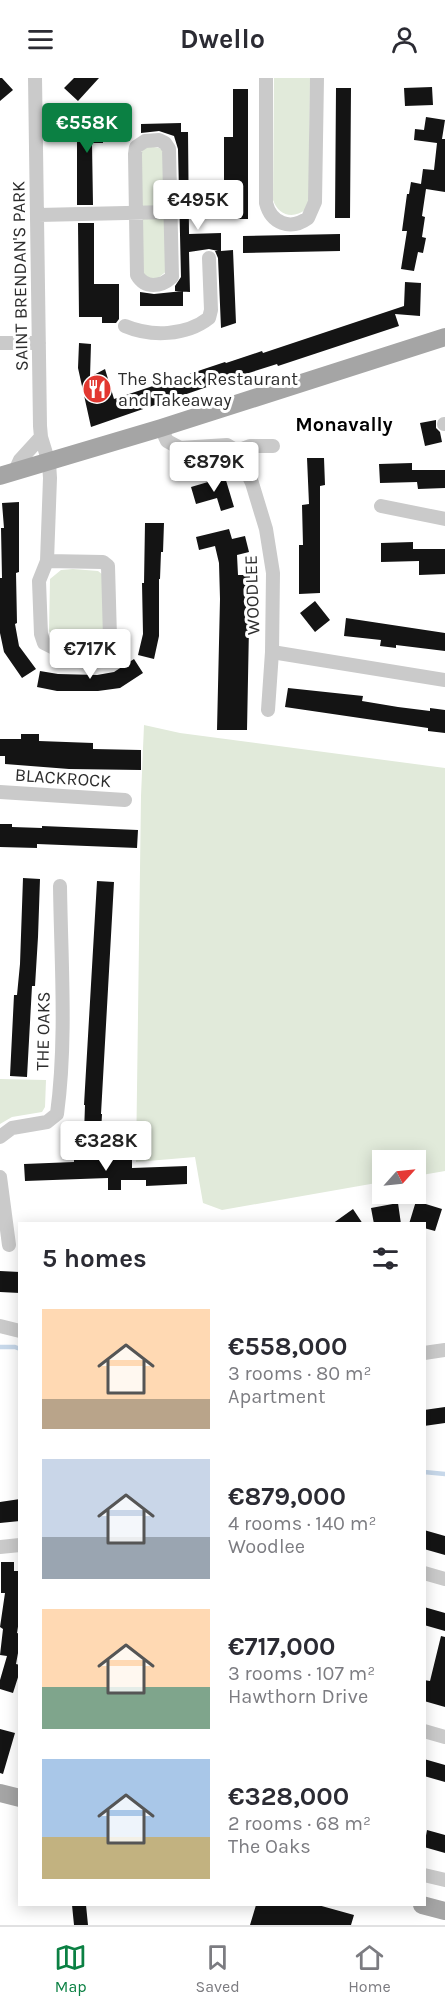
<!DOCTYPE html>
<html lang="en">
<head>
<meta charset="utf-8">
<style>
	:root { --surface:#fff; --page:#f7f7f7; --text:#2b2b33; --muted:#7c7c81; --line:#e1e1e2; --accent:#0b8043 }
	body { margin:0; font-family:Karla,sans-serif; background:var(--page); color:var(--text); height:100vh; display:flex; flex-direction:column; font-size:22px; white-space:nowrap }
	* { box-sizing:border-box; margin:0 }
	p { font-size:20px; color:var(--muted) }
	.icon { flex:none; width:33px; height:33px; fill:none; stroke:currentColor; stroke-width:2; stroke-linecap:round; stroke-linejoin:round }
	.map { position:relative; flex:1; overflow:hidden }
	.panel { position:absolute; left:18px; top:1144px; width:408px; height:684px; display:flex; flex-direction:column; background:var(--surface); border-radius:0px; box-shadow:0 3px 15px #0003 }
	.panel>* { flex:none }
	.needle { width:39px; rotate:63deg }
	.tools { position:absolute; left:372px; top:1072px; display:grid; gap:12px }
	.tools a { display:grid; place-items:center; width:54px; height:54px; border-radius:0px; background:var(--surface); box-shadow:0 3px 15px #0003; font-size:30px }
	.price { position:absolute; translate:-50% -51px; padding:0 14px; border-radius:6px; background:#fff; color:#222; font-size:20px; line-height:39px; filter:drop-shadow(0 2px 3px #0008) }
	.price::after { content:''; position:absolute; left:50%; top:36px; width:18px; height:14px; margin-left:-9px; background:inherit; clip-path:polygon(0 0,100% 0,50% 100%) }
	.price.active { background:var(--accent); color:#fff }
	ul { padding:0; list-style:none }
	li { display:flex; align-items:center; gap:18px; height:150px; padding:0 24px }
	li span { display:grid; place-items:center; flex:none; width:168px; height:120px; border-radius:0px; color:#555 }
	li>.icon { margin-inline-start:auto }
	span .icon { width:72px; height:72px; fill:#fffc; stroke-width:1 }
	li b { font-size:26px }
	h2 { display:flex; justify-content:space-between; align-items:center; height:72px; padding:0 24px; font-size:26px }
	header { display:flex; justify-content:space-between; align-items:center; height:78px; padding:0 24px; background:var(--surface); font-size:27px; font-weight:700 }
	.dock { display:flex; justify-content:space-around; align-items:center; height:84px; border-top:2px solid var(--line); background:var(--surface); font-size:16px; color:var(--muted) }
	.dock a { display:grid; justify-items:center; gap:3px }
	.dock .active { color:var(--accent) }
	.map>svg:first-child { display:block }
</style>
</head>
<body>
<header><svg class="icon" aria-label="menu" viewBox="0 0 24 24"><path d="M4 6h16M4 12h16M4 18h16"/></svg>Dwello<svg class="icon" aria-label="person" viewBox="0 0 24 24"><circle cx="12" cy="8" r="4"/><path d="M4 21q1-7 8-7t8 7"/></svg></header>
<div class="map">
<svg width="445" height="1847" viewBox="0 0 445 1847">
	<rect width="100%" height="100%" fill="#fff"/>
	<path fill="#e1eada" d="M274,0h36l-1,121 -3,10c-13,11 -28,6 -33,-9z
		M149,68l15,3 2,57 -23,2 -2,-3 1,-56z
		M163,139l4,4 1,49 -10,8 -7,2 -10,-7v-52l3,-3z
		M73,491l25,2 5,4 3,59 -4,6 -6,2 -39,-2 -4,-2 -4,-7 1,-52 11,-9z
		M144,647l36,8 265,35v403l-29,5v-15h-34v21l-160,28 -19,-7 -8,-46 -59,5 5,-366z
		M0,1001l46,1 -1,27 -3,5 -30,5 -12,7z"/>
	<g fill="none" stroke-linecap="round" stroke-linejoin="round">
		<path stroke="#c7d8ea" stroke-width="4.5" d="M0,1269h15l5,2
			M424,1394l21,2"/>
	</g>
	<path fill="#141414" d="M0,0h2l11,12 -13,11z
		M74,0h25l-21,23 -14,-13z
		M432,9l1,18 -28,1 -1,-18z
		M336,10h15l-1,130h-15z
		M233,11h15v130h-24v-82h9z
		M77,34h23v17h3v14h-11l1,62h-16z
		M426,39l19,3 -3,19h3v53l-19,-3 -4,27 3,1 -3,20 4,1 -3,15 -5,-1 -4,19 -13,-2 6,-38h-5l5,-37h2l2,-12 10,2 2,-15 11,1 3,-27 -23,-3 1,-11 9,1z
		M181,45v9h7l1,102 32,-1v18l12,-1 3,73 -15,5 -3,-70 -3,-7h3l-9,-2 -20,3 1,40 -15,-1v-5l6,-9 -3,-128 -4,-13 -15,-5 -18,2v-9z
		M78,145h16v61h25v35l-3,4h-14v-6h-23z
		M340,156v17l-97,2v-17z
		M405,204l16,1 -1,33 -25,-2 4,12 -121,40 -1,-2 -44,14 -142,49 -13,-59 1,-25 12,1 -1,33 15,-8 9,30 111,-37 1,1 36,-12 1,2 141,-47z
		M183,213v15h-43v-14l14,2z
		M436,342v8l4,4 2,10 -17,4 -5,-23z
		M307,380h17l1,27 -5,1v107l-21,1v-49h4l-1,-40 7,-1z
		M412,385v7h33v18l-27,1 -1,-7 -37,1 -1,-19z
		M225,399l9,30 -13,4 -4,-13 -21,6 -5,-17z
		M19,424v70l-3,1 1,50 -2,1 4,22 17,23 -14,9 -18,-26 -4,-19v-55h2l-1,-50h3l-2,-25z
		M145,445h19l-1,29h-2l-1,27h-1v57l-5,23 -16,-4 5,-21 -1,-51h2z
		M229,451l3,10 13,-3 4,16 -12,3 1,20h12l-3,155h-30l3,-131 -1,-36 -4,-17 -16,4 -3,-13z
		M413,464v7h32v25l-26,1v-14l-38,1v-19z
		M315,523l15,19 -15,12 -15,-19z
		M346,540l99,15v18l-49,-6v3l-16,-2 1,-6 -37,-4z
		M134,581l9,14 -23,15 -22,3h-41l-20,-4 3,-16 18,3 39,1 17,-3z
		M288,610l75,8 -1,5 36,6 32,4v-3l15,2v23l-17,-2v-3l-143,-21z
		M21,656h18v7l54,2v6l48,1v20l-72,-1 -64,-5v-8h-5v-17h21z
		M0,746h12v3l30,1v-2l96,4 -1,18 -100,-4v4l-37,-1z
		M23,800l17,1 -2,58 -3,49h-3l-5,91 -17,-1 4,-81h3l3,-31z
		M97,803l17,1 -13,232h1l-1,20 -17,-1 1,-28h-1z
		M74,1080h58v10l55,-2v18l-41,2v-6h-25v10h-13v-12l-83,3 -1,-17 50,-2z
		M416,1123l26,8 -7,22 -11,-3v-4h-15z
		M398,1125l3,21h-27l-3,-16z
		M353,1131l10,15h-31z
		M0,1193l20,1v21l-20,-1z
		M445,1329v16l-21,3v-16z
		M20,1421v22l-20,2v-21z
		M424,1452l21,6v19l-21,-6z
		M1,1484h13v9h6v43l-3,19 3,1v8l-4,22 4,1v6l-7,22 -13,-4v-9l7,-24 -7,-1 3,-26 -3,-2 5,-34h-4z
		M424,1529l21,6v18l-21,-6z
		M441,1558l4,1v70l-21,-6v-21l6,1z
		M0,1651l15,4 -12,41 -3,-1z
		M424,1681l21,6v17l-21,-6z
		M427,1752l18,5v18l-21,-6z
		M72,1827h14l2,20h-14z
		M256,1827h62l36,10 -3,10h-101z"/>
	<g fill="none" stroke-linecap="round" stroke-linejoin="round">
		<path stroke="#cacaca" stroke-width="14" d="M35,0l5,348 1,11 8,26 1,15 -3,83 -8,20 2,53 3,9 10,5h45l7,-4 4,-6 -2,-72 -5,-4 -56,-1
			M266,0v125c5,20 24,28 42,15l7,-16 2,-124
			M159,62l6,3 4,6 3,128c-11,10 -27,12 -35,-2l-2,-121 1,-7 9,-6z
			M38,137l132,-3
			M125,248c26,11 61,10 84,-8l2,-8 -2,-52
			M0,265h39
			M444,346h1
			M161,350l6,13 13,7 47,-3 10,6 15,32 14,46 7,44 -1,79 -4,58
			M237,373l13,-5h23
			M15,393l5,-11 21,-23
			M381,428l64,13
			M272,574l173,28
			M0,714l125,8
			M0,1059l12,-9 35,-6 10,-8c10,-75 4,-153 3,-228
			M0,1099l9,68
			M0,1248l20,5
			M424,1275l21,-3
			M0,1469l20,-2
			M424,1495l21,6
			M424,1653l21,6
			M424,1797l21,5"/>
		<path stroke="#a5a5a5" stroke-width="18" d="M0,398l161,-48 284,-91
			M0,1715l20,5
			M422,1827l23,6"/>
	</g>
	<defs>
		<g id="restaurant-disc" transform="scale(1.5)"><circle r="9.5" fill="#e23831" stroke="#fff"/><path d="M-5-6h1v4h1v-4h1v4h1v-4h1v5L-1.5 .5V6h-2V.5L-5-1ZM5-6V6H3V1.5H1.5Q1.5-4 5-6Z" fill="#fff"/></g>
	</defs>
	<g fill-rule="evenodd">
		<use href="#restaurant-disc" x="97" y="311"/>
	</g>
	<g text-anchor="middle" dominant-baseline="central" stroke-width="6" stroke-linejoin="round" paint-order="stroke">
		<g font-size="18" fill="#2d2d2d" stroke="#fff">
			<text transform="translate(20 198) rotate(-91)">SAINT BRENDAN'S PARK</text>
			<text transform="translate(252 517) rotate(-92)">WOODLEE</text>
			<text transform="translate(63 700) rotate(4)">BLACKROCK</text>
			<text transform="translate(43 953) rotate(-89)">THE OAKS</text>
		</g>
		<g font-size="18" fill="#2d2d2d" stroke="#fff" text-anchor="start">
			<text x="118" y="301">The Shack Restaurant<tspan x="118" dy="21">and Takeaway</tspan></text>
		</g>
		<g font-size="20" font-weight="bold" fill="#000" stroke="#fff">
			<text x="344" y="346">Monavally</text>
		</g>
	</g>
</svg>
<div class="tools">
<a><svg class="needle" viewBox="-14 -14 28 28"><path d="M0-13l5 13h-10z" fill="#e53935"/><path d="M0 13l5-13h-10z" fill="#7c7c81"/></svg></a>
</div>
<b class="price active" style="left:87px;top:76px">€558K</b>
<b class="price" style="left:198px;top:153px">€495K</b>
<b class="price" style="left:214px;top:415px">€879K</b>
<b class="price" style="left:90px;top:602px">€717K</b>
<b class="price" style="left:106px;top:1094px">€328K</b>
<section class="panel">
<h2>5 homes<svg class="icon" aria-label="filters" viewBox="0 0 24 24"><path d="M4 7h16M4 17h16"/><circle cx="9" cy="7" r="2"/><circle cx="15" cy="17" r="2"/></svg></h2>
<ul>
<li><span style="background:linear-gradient(#ffd9b3 75%,#b9a48a 0)"><svg class="icon" aria-label="home" viewBox="0 0 24 24"><path d="M3 11l9-7 9 7M6 9v11h12V9"/></svg></span><div><b>€558,000</b><p>3 rooms · 80 m²</p><p>Apartment</p></div></li>
<li><span style="background:linear-gradient(#c9d6e8 65%,#9aa5b1 0)"><svg class="icon" aria-label="home" viewBox="0 0 24 24"><path d="M3 11l9-7 9 7M6 9v11h12V9"/></svg></span><div><b>€879,000</b><p>4 rooms · 140 m²</p><p>Woodlee</p></div></li>
<li><span style="background:linear-gradient(#ffd9b3 65%,#7fa58c 0)"><svg class="icon" aria-label="home" viewBox="0 0 24 24"><path d="M3 11l9-7 9 7M6 9v11h12V9"/></svg></span><div><b>€717,000</b><p>3 rooms · 107 m²</p><p>Hawthorn Drive</p></div></li>
<li><span style="background:linear-gradient(#a9c7e8 65%,#c2b280 0)"><svg class="icon" aria-label="home" viewBox="0 0 24 24"><path d="M3 11l9-7 9 7M6 9v11h12V9"/></svg></span><div><b>€328,000</b><p>2 rooms · 68 m²</p><p>The Oaks</p></div></li>
</ul>
</section>
</div>
<nav class="dock">
<a class="active"><svg class="icon" aria-label="map" viewBox="0 0 24 24"><path d="M3 6l6-2 6 2 6-2v14l-6 2-6-2-6 2zM9 4v14M15 6v14"/></svg>Map</a>
<a><svg class="icon" aria-label="saved" viewBox="0 0 24 24"><path d="M7 4h10v16l-5-4-5 4z"/></svg>Saved</a>
<a><svg class="icon" aria-label="home" viewBox="0 0 24 24"><path d="M3 11l9-7 9 7M6 9v11h12V9"/></svg>Home</a>
</nav>
</body>
</html>
